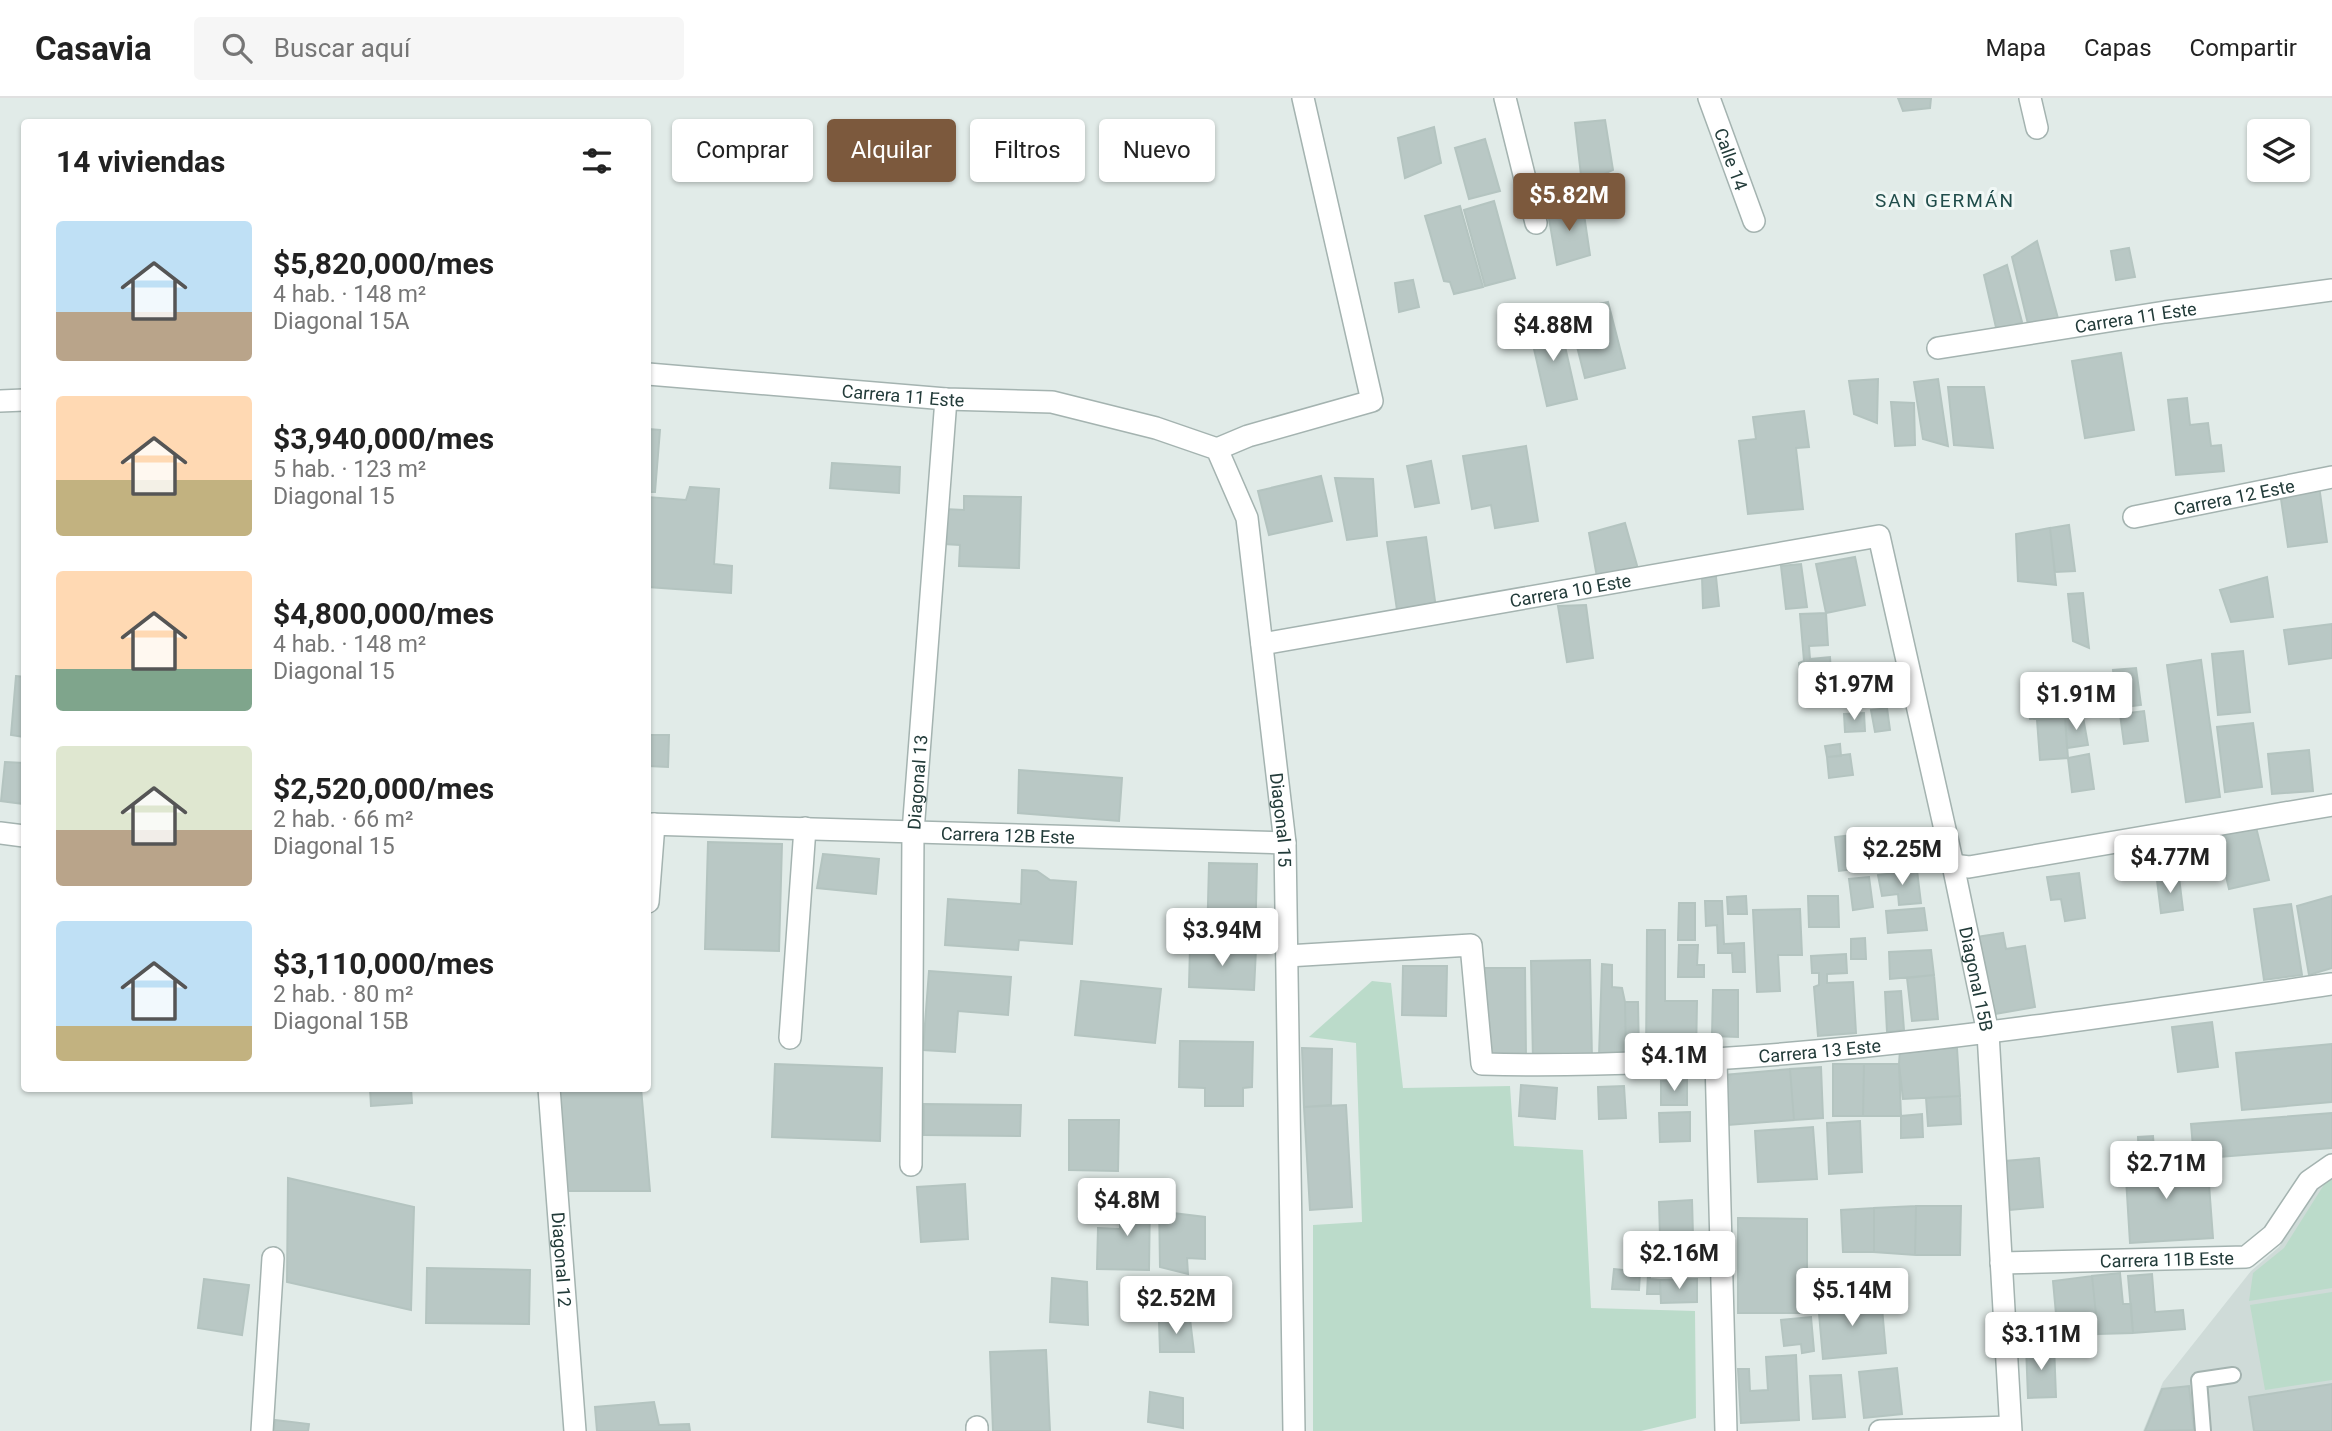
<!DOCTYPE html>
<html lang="es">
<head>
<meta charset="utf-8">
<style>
	:root { --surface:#fff; --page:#f6f6f6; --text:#222; --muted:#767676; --line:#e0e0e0; --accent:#7c593d }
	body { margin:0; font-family:Roboto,sans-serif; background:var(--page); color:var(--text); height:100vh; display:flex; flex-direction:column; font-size:26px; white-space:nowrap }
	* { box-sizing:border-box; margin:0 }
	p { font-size:23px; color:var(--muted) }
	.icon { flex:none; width:38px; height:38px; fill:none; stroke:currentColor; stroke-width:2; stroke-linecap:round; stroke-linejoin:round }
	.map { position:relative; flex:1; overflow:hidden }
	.side { position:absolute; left:21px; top:21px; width:630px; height:973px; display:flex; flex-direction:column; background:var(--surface); border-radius:7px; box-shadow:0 2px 5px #0004 }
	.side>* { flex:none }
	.hud { position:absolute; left:672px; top:21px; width:665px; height:63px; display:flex; gap:14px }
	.fabs { position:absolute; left:2247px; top:21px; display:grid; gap:14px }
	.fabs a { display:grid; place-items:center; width:63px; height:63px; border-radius:7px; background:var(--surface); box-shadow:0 2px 5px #0004; font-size:35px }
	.price { position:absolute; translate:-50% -60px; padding:0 16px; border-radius:7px; background:#fff; color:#222; font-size:23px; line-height:46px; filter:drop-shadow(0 2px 4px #0008) }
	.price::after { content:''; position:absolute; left:50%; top:42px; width:21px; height:16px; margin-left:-10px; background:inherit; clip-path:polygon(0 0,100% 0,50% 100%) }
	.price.selected { background:var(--accent); color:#fff }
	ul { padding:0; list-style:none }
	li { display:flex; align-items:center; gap:21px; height:175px; padding:0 35px }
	li span { display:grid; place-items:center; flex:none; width:196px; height:140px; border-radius:7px; color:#555 }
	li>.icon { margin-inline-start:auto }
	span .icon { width:84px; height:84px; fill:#fffc; stroke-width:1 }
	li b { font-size:30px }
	h2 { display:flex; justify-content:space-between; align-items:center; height:84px; padding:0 35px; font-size:30px }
	.pill { padding:0 24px; border-radius:7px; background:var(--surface); box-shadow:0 2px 5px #0004; font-size:24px; line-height:63px }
	.pill.selected { background:var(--accent); color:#fff }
	header { display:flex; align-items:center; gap:42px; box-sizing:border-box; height:98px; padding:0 35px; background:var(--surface); border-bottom:2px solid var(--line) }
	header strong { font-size:33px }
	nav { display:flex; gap:38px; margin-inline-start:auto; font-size:24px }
	.search { width:490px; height:63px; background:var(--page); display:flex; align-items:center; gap:18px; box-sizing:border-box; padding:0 24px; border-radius:7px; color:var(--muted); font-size:26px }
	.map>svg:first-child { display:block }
</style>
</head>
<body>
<header>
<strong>Casavia</strong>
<div class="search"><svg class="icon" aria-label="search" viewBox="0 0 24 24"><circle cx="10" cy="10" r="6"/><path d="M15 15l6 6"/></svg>Buscar aquí</div>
<nav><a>Mapa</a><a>Capas</a><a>Compartir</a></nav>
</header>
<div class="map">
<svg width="2332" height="1333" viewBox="0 0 2332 1333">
	<rect width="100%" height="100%" fill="#e1ebe8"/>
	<path fill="#cfdbd8" d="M2329,1072h3v261h-189l20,-49 88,-111 28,-24z"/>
	<path fill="#bbdbca" d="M1372,883l19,2 12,105 107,-2 4,60 69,4 8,158 104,3 1,107 -55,13h-328v-206l49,-3 -6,-179 -47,-6z
		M2332,1074v116l-83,13 4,-28 31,-25z
		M2332,1194v88l-67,10 -15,-85z"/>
	<path fill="#b9c8c5" stroke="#b4c4c0" stroke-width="2" d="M1898,0h33l-1,10 -27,3z
		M1605,22l8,50 -31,14 -7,-61z
		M1434,29l7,36 -36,15 -7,-40z
		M1485,41l15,52 -31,8 -14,-51z
		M1494,103l21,77 -30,8 -21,-76z
		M1582,103l8,54 -33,10 -9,-52z
		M1460,108l23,81 -29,7 -4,-12 -6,-1 -19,-65z
		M2037,143l22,81 -31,2 -16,-67z
		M2129,150l6,29 -19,3 -5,-29z
		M2007,167l15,57 -25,10 -13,-57z
		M1413,182l6,27 -20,5 -4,-29z
		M1608,204l17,66 -40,10 -17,-67z
		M1559,222l18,79 -30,7 -18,-79z
		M2121,255l13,77 -49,8 -13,-77z
		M1878,281l-1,44 -23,-9 -5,-33z
		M1938,281l10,67 -25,-7 -9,-57z
		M1948,289h36l9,61 -39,-3z
		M2187,300l3,27 18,-2 3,23 10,-1 3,26 -48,4 -8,-75z
		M1891,304l23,1 1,42 -20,1z
		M1804,313l5,36 -13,1 7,61 -55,5 -9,-73 17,-2 -3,-22z
		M648,331l12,1 -5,62h-7z
		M1526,348l12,75 -43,7 -4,-23 -19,4 -9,-53z
		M1431,363l8,42 -24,4 -8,-41z
		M832,365l68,4 -1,26 -69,-5z
		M1321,378l11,45 -63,14 -11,-44z
		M1335,380l38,1 4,57 -30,4z
		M2319,388l8,56 -39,5 -8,-55z
		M690,389l29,2 -5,75 18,2 -1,27 -83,-6v-90l38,3z
		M964,398l57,1 -2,71 -60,-2 1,-21 -16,-1 1,-35 19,1z
		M1625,425l13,46 -41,8 -8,-44z
		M2069,427l6,46 -20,1 -5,-44z
		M2050,430l6,57 -38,-4 -2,-47z
		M1426,439l10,71 -39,2 -10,-68z
		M1855,459l10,48 -39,8 -10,-49z
		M1801,466l6,43 -21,2 -5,-43z
		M1702,478l14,1 3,29 -16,2z
		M2267,479l6,40 -42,5 -11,-32z
		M2083,495l6,55 -16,-7 -5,-47z
		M1586,507l7,53 -26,4 -9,-56z
		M1826,515l2,32 -19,1 1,13 20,-2 2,32 -31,2 -2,-28 5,-2 -4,-47z
		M2332,526v34l-43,6 -5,-34z
		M2243,553l7,61 -32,3 -6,-61z
		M2201,562l19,137 -34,5 -19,-137z
		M2136,570l5,37 -23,3 -5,-38z
		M1858,577l2,13 -10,1 -2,-13z
		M16,578l8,1v60l-13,-2z
		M2082,584l1,35 -53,2 -2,-35z
		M1887,610l3,22 -15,2 -4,-22z
		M2144,613l4,30 -24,3 -4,-30z
		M1864,615l1,18 -20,1 -1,-18z
		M2083,619l5,28 -21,3 -2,-30z
		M2065,620l3,40 -28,2 -3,-40z
		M2253,625l9,64 -37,5 -8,-65z
		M648,637h21l-1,32 -20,-1z
		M1840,646l1,12 -14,1 -2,-11z
		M2309,652l4,41 -41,3 -4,-40z
		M1850,656l3,21 -24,3 -2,-21z
		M2089,656l5,35 -22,3 -4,-34z
		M5,664l19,1v41l-23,-3z
		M1019,672l103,8 -3,43 -101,-8z
		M2255,725l14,57 -40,9 -14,-61z
		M1908,730l4,34 -73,9 -4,-34z
		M708,744l74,2 -3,107 -74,-2z
		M823,756l56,5 -3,35 -59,-6z
		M1209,765l48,1 -2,82 -48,-2z
		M1022,772l15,1 13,9 26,2 -4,62 -53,-4 -1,10 -73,-5 3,-46 73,5z
		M1917,772l4,33 -22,2 -1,-11 -16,2 -4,-21z
		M2079,775l6,45 -20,3 -4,-22 -10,1 -4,-23z
		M1869,779l4,30 -20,3 -4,-31z
		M2179,779l4,33 -22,3 -4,-33z
		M1746,798l1,18h-19l-1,-17z
		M1808,798h30l1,31h-30z
		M2332,798v72l-23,7 -12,-69z
		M1705,803h17l2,43 20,-1 1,29h-12l-1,-19h-14l-1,-28 -11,1z
		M1679,805h16v37h-17z
		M2291,806l11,71 -38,5 -10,-71z
		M1924,810l3,22 -39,3 -2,-22z
		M1800,811l2,46h-24l2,36 -23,1 -4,-82z
		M1647,832h18v71h32l-1,56h-50z
		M2003,835l3,16 19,-3 10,61 -46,8 -13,-78z
		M1865,840l1,21h-15v-20z
		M1679,847h19l-1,20h7v12h-26z
		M1190,848l66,3 -2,41 -65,-3z
		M1931,852l3,25 -44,4 -1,-27z
		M1846,856l1,19 -20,1v9l26,-1 3,51 -38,3 -4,-49 5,-2v-12h-7l-1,-17z
		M1590,862l2,100 -59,1 -2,-100z
		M1602,866l10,1v22l10,1 3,14 1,54h-27z
		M1403,868h44l-1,50 -44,-1z
		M1479,870h46l1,91 -37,-2z
		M929,873l82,6 -3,38 -50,-4 -3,41 -32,-2z
		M1934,877l4,44 -26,2 -5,-43z
		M1081,883l80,8 -6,54 -80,-8z
		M1713,892h25v47l-26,-1z
		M1901,893l3,39 -17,2 -2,-40z
		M1625,904h13l1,54h-13z
		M2212,924l6,45 -40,5 -6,-45z
		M1180,943l73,1 -1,45 -9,1v18h-38v-18l-26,-1z
		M2332,946v58l-90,8 -6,-57z
		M1302,950l30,1 -1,56 -27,2z
		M1957,950l3,48 -57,3 -4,-35 1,-14z
		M775,966l107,4 -2,73 -108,-4z
		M1833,966h31l-1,52h-30z
		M1864,966h35l2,52h-38z
		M1821,969l2,51 -29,2 -4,-51z
		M1790,971l4,51 -66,5 -4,-50z
		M1687,982v25h-26v-24z
		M1521,987l36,3 -2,31 -36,-3z
		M1624,988l2,32 -27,1 -1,-32z
		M370,990h41l1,15 -41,3z
		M555,990h86l9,103h-86z
		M1960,998l1,28 -33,2 -2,-28z
		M924,1006l97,1 -1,31 -96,-1z
		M1346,1007l6,102 -42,3 -6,-103z
		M1690,1014v29l-30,1 -1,-29z
		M2332,1015v35l-138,11 -3,-35z
		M1922,1016l1,23 -22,1v-22z
		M1069,1022h50l-1,51 -49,-1z
		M1860,1023l2,51 -33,2 -2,-51z
		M1813,1029l4,52 -59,3 -3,-51z
		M2153,1038l3,38 52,-3 5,67 -83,5 -5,-81 14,-1 -1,-24z
		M2039,1060l4,49 -33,3 -5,-49z
		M288,1080l126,29 -3,103 -124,-28z
		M965,1086l3,55 -47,3 -4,-55z
		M1120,1098l30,1 -1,73 -52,-1 1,-41 22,1z
		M1174,1100l-1,15 32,4v42l-18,-1 1,16 -28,-7 -1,-67z
		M1692,1102l1,36 -33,1 -1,-35z
		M1916,1108l-1,49 -41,-3v-44z
		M1916,1108h45l-1,49h-45z
		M1874,1110v44h-31l-2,-42z
		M1738,1120l69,1v94h-69z
		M1693,1152l1,21 -35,2 -1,-22z
		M427,1170l103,2 -1,54 -103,-1z
		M1614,1171l26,3 -1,18 -27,-1z
		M2120,1175l3,31h8l2,29 -35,1 -6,-58z
		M1648,1176h2v5l10,1v14h-13z
		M2152,1176l3,38 28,-2 2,19 -52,4 -5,-57z
		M2092,1178l6,58 -40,2 -5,-55z
		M1052,1180l35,4 1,43 -38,-3z
		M204,1181l45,6 -7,50 -44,-7z
		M1697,1181v23l-36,1 -1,-23z
		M1881,1198l5,57 -63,6 -5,-57z
		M1811,1219l3,34 -12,2 -1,-9 -17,2 -3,-26z
		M1190,1221l4,33h-34l-1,-31z
		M2054,1247l2,52 -28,1 -2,-52z
		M1046,1252l4,81h-57l-3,-79z
		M1796,1257l3,65 -58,3 -3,-54h11l1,22 18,-1 -2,-33z
		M1897,1270l5,46 -38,4 -5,-46z
		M1841,1277l4,42 -32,2 -3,-43z
		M2332,1286v47h-78l-5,-34z
		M2189,1288l5,44 -49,1 17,-42z
		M1150,1294l33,6v30l-35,-6z
		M654,1304l5,23 30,-1 1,7h-93l-2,-24z
		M275,1322l34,4 -1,7h-34z"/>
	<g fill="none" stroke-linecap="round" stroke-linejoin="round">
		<g stroke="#a4b3b0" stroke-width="18">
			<path id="service" d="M2203,1333l-4,-51 34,-5"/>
		</g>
		<g stroke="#a4b3b0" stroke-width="24">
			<g id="minor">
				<path d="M1505,0l31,125"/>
				<path id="s1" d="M1709,0l45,123"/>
				<path d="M2030,0l7,30"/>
				<path id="s2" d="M1938,250l227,-36 167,-22"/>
				<path id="s3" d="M648,276l298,25 106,3 104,26 61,21 30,69 38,325 9,588"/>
				<path d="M0,303l24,-1"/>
				<path d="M1217,351l31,-13 124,-35 -69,-303"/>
				<path id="s4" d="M2134,419l198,-40"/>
				<path id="s5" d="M1262,546l617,-108 74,329 35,168 23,398"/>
				<path id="s6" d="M648,726l637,19"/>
				<path d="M0,735l24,3"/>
				<path d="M1953,767l16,2 363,-62"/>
				<path d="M648,804l6,-78"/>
				<path id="s7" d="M1287,858l184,-11 11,119c286,7 568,-40 850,-80"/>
				<path d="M790,940l15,-210"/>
				<path d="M1716,962l10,371"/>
				<path id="s8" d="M549,990l26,343"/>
				<path id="s9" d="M911,1067l2,-333 33,-433"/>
				<path id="s10" d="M2001,1165l245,-6 27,-22 36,-54 23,-16"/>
				<path d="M977,1329v4"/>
				<path d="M262,1333l11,-173"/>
				<path d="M1880,1333l130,-4"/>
			</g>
		</g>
		<use href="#service" stroke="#fff" stroke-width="14"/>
		<use href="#minor" stroke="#fff" stroke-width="21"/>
	</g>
	<g text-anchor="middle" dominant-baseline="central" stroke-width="6" stroke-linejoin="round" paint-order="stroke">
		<g font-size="18" fill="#223b39" stroke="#f1f8f6">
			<text stroke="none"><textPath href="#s1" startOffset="65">Calle 14</textPath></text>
			<text stroke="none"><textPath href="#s2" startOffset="200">Carrera 11 Este</textPath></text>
			<text stroke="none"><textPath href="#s3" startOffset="256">Carrera 11 Este</textPath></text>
			<text stroke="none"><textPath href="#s4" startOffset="102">Carrera 12 Este</textPath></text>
			<text stroke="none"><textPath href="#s5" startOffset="313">Carrera 10 Este</textPath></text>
			<text stroke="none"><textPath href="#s9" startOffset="383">Diagonal 13</textPath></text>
			<text stroke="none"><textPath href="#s3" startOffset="956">Diagonal 15</textPath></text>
			<text stroke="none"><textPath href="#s6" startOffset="360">Carrera 12B Este</textPath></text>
			<text stroke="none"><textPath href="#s5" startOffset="1080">Diagonal 15B</textPath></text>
			<text stroke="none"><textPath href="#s7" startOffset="642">Carrera 13 Este</textPath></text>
			<text stroke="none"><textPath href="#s10" startOffset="166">Carrera 11B Este</textPath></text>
			<text stroke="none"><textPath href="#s8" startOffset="172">Diagonal 12</textPath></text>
		</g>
		<g font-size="19" letter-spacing="2" fill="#1f4c4a" stroke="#f1f8f6">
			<text x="1945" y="102">SAN GERMÁN</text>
		</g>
	</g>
</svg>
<div class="fabs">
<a><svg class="icon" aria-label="layers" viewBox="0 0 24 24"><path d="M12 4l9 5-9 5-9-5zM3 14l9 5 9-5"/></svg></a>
</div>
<b class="price selected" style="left:1569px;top:135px">$5.82M</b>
<b class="price" style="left:1553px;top:265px">$4.88M</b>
<b class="price" style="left:1854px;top:624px">$1.97M</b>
<b class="price" style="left:2076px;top:634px">$1.91M</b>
<b class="price" style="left:1902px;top:789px">$2.25M</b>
<b class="price" style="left:2170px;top:797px">$4.77M</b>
<b class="price" style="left:1222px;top:870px">$3.94M</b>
<b class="price" style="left:1674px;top:995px">$4.1M</b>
<b class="price" style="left:2166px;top:1103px">$2.71M</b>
<b class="price" style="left:1127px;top:1140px">$4.8M</b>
<b class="price" style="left:1679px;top:1193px">$2.16M</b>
<b class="price" style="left:1852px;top:1230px">$5.14M</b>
<b class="price" style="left:1176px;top:1238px">$2.52M</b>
<b class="price" style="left:2041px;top:1274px">$3.11M</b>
<div class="hud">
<a class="pill">Comprar</a>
<a class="pill selected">Alquilar</a>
<a class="pill">Filtros</a>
<a class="pill">Nuevo</a>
</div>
<section class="side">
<h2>14 viviendas<svg class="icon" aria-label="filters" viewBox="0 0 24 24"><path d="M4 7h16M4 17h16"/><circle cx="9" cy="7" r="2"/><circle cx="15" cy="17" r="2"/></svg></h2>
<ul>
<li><span style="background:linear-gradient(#bfe0f5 65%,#b9a48a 0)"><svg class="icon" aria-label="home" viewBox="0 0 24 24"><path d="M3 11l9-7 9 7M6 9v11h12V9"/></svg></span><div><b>$5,820,000/mes</b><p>4 hab. · 148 m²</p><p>Diagonal 15A</p></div></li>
<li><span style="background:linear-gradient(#ffd9b3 60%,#c2b280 0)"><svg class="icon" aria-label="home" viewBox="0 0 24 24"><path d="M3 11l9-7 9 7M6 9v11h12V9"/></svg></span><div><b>$3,940,000/mes</b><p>5 hab. · 123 m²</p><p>Diagonal 15</p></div></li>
<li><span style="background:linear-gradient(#ffd9b3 70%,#7fa58c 0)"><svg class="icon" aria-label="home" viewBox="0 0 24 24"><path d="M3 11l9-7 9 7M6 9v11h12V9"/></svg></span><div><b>$4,800,000/mes</b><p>4 hab. · 148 m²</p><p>Diagonal 15</p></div></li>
<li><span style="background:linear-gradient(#dfe7d0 60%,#b9a48a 0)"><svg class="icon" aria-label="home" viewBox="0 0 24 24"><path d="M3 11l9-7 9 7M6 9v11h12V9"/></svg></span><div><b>$2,520,000/mes</b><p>2 hab. · 66 m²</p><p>Diagonal 15</p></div></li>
<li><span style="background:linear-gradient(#bfe0f5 75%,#c2b280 0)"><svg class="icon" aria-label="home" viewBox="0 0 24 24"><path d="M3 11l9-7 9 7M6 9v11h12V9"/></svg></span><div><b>$3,110,000/mes</b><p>2 hab. · 80 m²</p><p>Diagonal 15B</p></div></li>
</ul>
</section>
</div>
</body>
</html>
